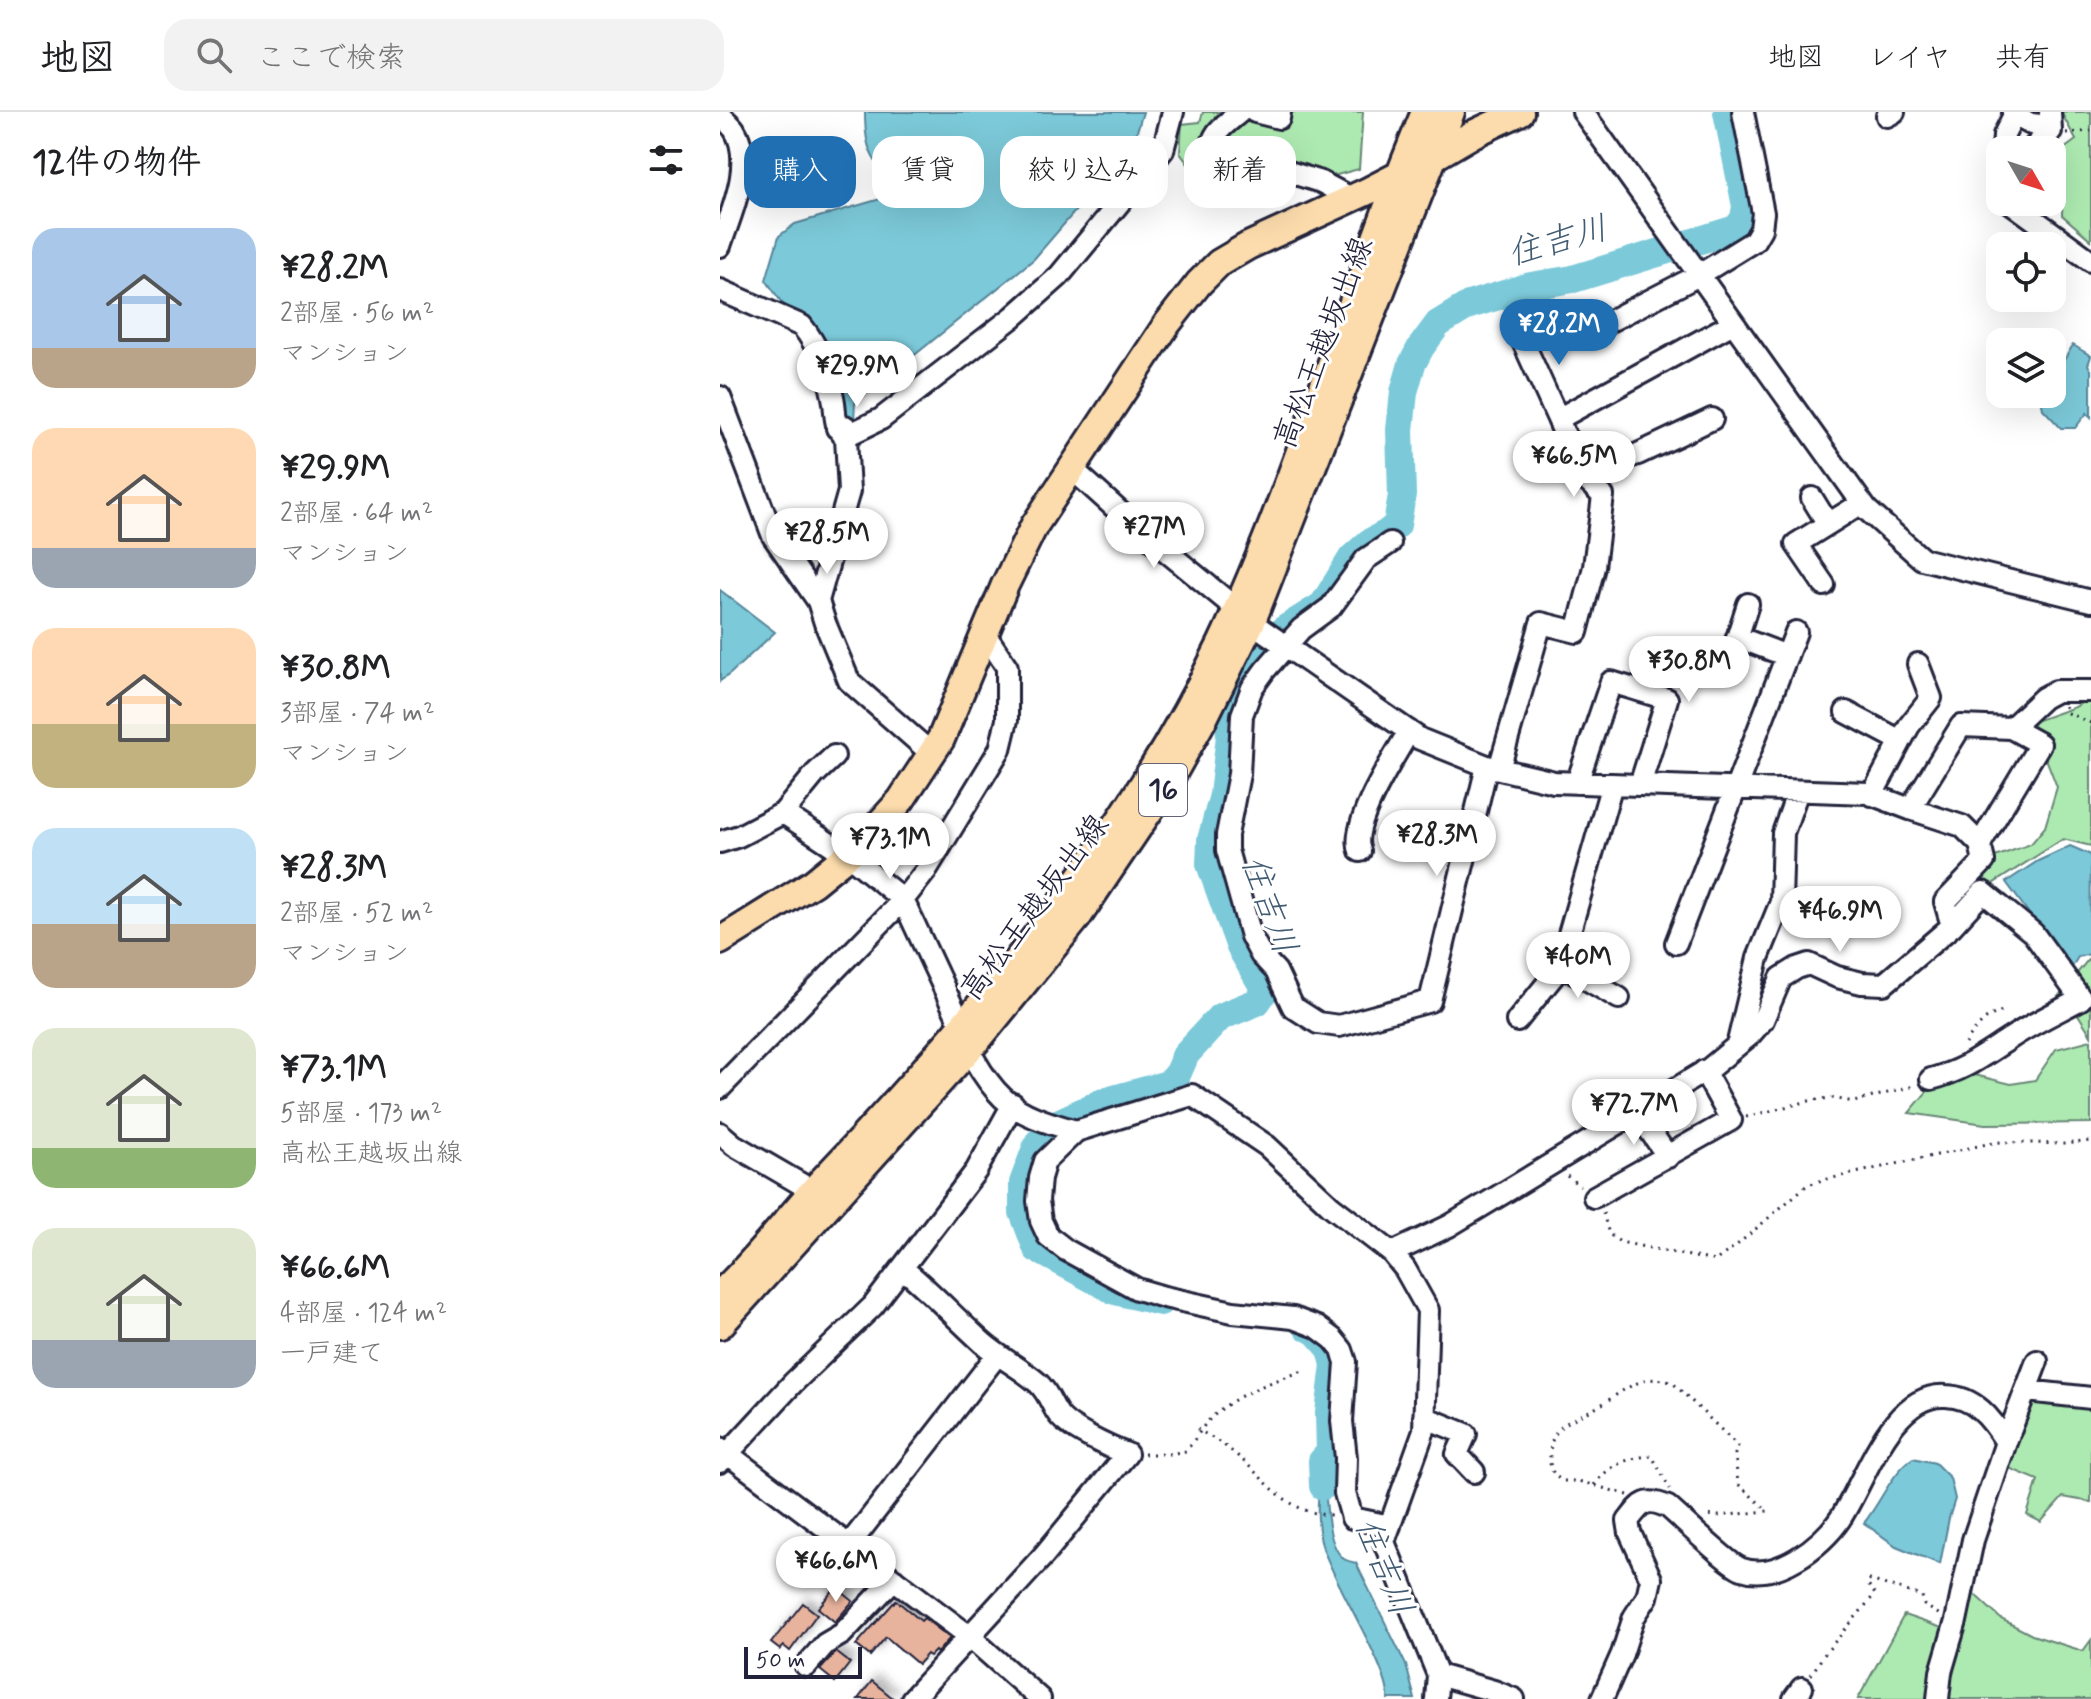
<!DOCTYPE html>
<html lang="ja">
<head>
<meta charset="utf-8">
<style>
	:root { --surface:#fff; --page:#f2f2f2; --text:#202124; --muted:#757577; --line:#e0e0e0; --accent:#1f6fb2 }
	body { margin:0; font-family:Mynerve,"Klee One",sans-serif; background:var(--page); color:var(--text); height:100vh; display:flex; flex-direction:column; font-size:30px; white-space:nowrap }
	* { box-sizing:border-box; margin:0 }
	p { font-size:26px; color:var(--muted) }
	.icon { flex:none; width:44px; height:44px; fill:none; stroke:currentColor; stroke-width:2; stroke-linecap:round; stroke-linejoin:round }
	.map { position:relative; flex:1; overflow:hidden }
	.drawer { display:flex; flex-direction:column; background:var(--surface); width:720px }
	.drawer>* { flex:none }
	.top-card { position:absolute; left:24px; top:24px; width:760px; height:72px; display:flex; gap:16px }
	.needle { width:52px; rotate:129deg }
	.buttons { position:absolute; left:1266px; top:24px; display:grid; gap:16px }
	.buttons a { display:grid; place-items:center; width:80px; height:80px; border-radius:16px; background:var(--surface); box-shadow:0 8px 32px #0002; font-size:40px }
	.scale { position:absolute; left:24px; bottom:20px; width:118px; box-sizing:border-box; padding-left:8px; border:4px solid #22223b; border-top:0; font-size:22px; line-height:28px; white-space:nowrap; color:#22223b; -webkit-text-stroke:6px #fff; paint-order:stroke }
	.price { position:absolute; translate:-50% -68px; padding:0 18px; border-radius:28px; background:#fff; color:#222; font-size:26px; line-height:52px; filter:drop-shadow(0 2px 4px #0008) }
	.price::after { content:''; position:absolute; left:50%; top:48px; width:24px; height:18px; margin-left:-12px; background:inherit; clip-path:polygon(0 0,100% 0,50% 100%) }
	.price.active { background:var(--accent); color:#fff }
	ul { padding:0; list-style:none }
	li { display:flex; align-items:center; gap:24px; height:200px; padding:0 32px }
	li span { display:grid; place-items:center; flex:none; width:224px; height:160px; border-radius:24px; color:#555 }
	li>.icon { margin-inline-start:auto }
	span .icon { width:96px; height:96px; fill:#fffc; stroke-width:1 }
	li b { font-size:34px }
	h2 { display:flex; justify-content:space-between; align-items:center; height:96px; padding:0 32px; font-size:34px }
	.tag { padding:0 28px; border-radius:24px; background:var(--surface); box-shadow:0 8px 32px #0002; font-size:28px; line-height:72px }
	.tag.active { background:var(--accent); color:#fff }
	header { display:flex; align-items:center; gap:48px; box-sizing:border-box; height:112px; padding:0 40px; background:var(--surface); border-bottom:2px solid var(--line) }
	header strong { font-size:38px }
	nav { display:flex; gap:44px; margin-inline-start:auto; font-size:28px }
	.search { width:560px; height:72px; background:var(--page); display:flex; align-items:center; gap:20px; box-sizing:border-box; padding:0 28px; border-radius:24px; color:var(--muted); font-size:30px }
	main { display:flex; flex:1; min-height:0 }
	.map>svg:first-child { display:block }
</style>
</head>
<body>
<header>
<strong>地図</strong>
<div class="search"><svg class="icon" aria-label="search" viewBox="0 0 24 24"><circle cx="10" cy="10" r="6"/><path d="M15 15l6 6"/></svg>ここで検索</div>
<nav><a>地図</a><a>レイヤ</a><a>共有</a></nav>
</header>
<main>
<section class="drawer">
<h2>12件の物件<svg class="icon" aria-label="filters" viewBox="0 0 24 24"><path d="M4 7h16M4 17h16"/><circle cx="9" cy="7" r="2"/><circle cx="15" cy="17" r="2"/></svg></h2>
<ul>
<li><span style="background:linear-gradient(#a9c7e8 75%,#b9a48a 0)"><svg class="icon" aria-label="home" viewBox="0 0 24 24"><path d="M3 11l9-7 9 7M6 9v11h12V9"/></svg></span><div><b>¥28.2M</b><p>2部屋 · 56 m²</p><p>マンション</p></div></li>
<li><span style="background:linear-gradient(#ffd9b3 75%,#9aa5b1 0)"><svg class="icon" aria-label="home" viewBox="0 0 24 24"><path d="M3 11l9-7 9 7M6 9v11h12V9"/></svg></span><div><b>¥29.9M</b><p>2部屋 · 64 m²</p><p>マンション</p></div></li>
<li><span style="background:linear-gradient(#ffd9b3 60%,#c2b280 0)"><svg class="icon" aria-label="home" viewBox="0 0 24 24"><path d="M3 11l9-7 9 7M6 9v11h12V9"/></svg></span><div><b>¥30.8M</b><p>3部屋 · 74 m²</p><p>マンション</p></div></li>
<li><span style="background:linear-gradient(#bfe0f5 60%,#b9a48a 0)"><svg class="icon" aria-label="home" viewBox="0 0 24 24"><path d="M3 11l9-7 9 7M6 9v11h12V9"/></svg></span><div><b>¥28.3M</b><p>2部屋 · 52 m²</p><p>マンション</p></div></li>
<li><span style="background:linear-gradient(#dfe7d0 75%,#8fb573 0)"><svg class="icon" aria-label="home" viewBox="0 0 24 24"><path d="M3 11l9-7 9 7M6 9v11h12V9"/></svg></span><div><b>¥73.1M</b><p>5部屋 · 173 m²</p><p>高松王越坂出線</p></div></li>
<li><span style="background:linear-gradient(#dfe7d0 70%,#9aa5b1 0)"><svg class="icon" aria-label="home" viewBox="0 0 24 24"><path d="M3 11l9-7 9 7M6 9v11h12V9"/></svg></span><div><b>¥66.6M</b><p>4部屋 · 124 m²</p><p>一戸建て</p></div></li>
</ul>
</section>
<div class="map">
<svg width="1371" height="1587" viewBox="0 0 1371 1587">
	<defs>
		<filter id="shadow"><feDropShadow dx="6" dy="-6" stdDeviation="4" flood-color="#0004"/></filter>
	</defs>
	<rect width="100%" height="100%" fill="#fff"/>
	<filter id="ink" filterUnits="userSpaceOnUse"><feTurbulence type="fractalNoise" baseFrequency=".0125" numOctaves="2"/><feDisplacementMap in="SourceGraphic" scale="16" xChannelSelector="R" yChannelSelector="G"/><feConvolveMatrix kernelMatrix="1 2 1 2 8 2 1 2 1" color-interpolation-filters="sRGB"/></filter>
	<g filter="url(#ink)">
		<path fill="#adeab1" stroke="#688676" stroke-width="2" d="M483,0h160l-4,57 -26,7 -68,-19 -10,31 -51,-2 -24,-33 2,-29 18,-2z
			M1341,0h30v128l-29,-25 2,-66 12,-9z
			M1371,585v149l-28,-7 -91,58 1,-16 19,-23 39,-14 14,-17 12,-40 -25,-65 43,-15z
			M1371,844v79l-12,-19 -27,-12z
			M1371,928v83l-106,1 -76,-11 20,-24 46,-14 36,9 24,-4 21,-31z
			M1309,1290l62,6v94l-28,-5 -22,25 -14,-7 11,-35 -34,-14z
			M1252,1480l29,27 31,16 51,16 8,-11v59h-233l46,-84 38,13 17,2z"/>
		<path fill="#7bc9d9" stroke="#57869a" stroke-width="2" d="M145,0h278l-10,32 -99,115 -179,144 -1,17 -9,1 -38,-101 -25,-17 -16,-23 13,-44 16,-12 99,-29c-1,-16 -9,-21 -18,-33 -10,-14 -11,-33 -11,-50z
			M1353,233l18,11 -3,9 3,5v47l-4,-4 -12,15h-14l-18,-19 -2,-10 3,-5h8v-14z
			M0,478l55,42 -45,42 -10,7z
			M1350,734l21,9 -1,99 -12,3 -8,13 -64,-88 32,-21z
			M601,1340l20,1 -2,21 -8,7 -5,-14c-1,22 -1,78 18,92 3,2 8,3 12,4l50,102 9,34h-27c3,-28 -56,-118 -66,-154 -9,-31 -1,-62 -1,-93z
			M1193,1346l22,5 15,15 5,21 -6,19 -9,46 -44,-18 -32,-23c17,-21 27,-50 49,-65z"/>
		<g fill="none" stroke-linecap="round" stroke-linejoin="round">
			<path stroke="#7bc9d9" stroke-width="28" d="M440,1190l-45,-11 -78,-42 -14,-37v-29l15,-40 20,-20 45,-21 65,-18 8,-7 10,-23 34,-37 37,-15 7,-10 -3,-9 -21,-36 -30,-83 1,-24 12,-45 7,-59 -1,-24 14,-28 40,-54 40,-25 29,-47 18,-16 17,-9 10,-8 5,-30 -2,-65 4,-38 8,-28 9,-17 17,-23 31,-19 62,-19 42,-7 163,-50 8,-10 2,-13 -19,-94
				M587,1215l9,5 15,17 4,16 -6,48 1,39 -8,9 1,25"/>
		</g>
		<path fill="#e8b39d" stroke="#22223b" stroke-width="2" filter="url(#shadow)" d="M116,1475l17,14 -18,21 -17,-14z
			M176,1488l25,21 3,-3 26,20 -13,15 -2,-2 -5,5 -3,-2 -9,10 -32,-27 -16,19 -14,-11z
			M83,1491l14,11 -27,37 -6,-5 -4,4 -9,-7z
			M116,1540l14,11 -15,19 -15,-12z
			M152,1569l22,18h-36z"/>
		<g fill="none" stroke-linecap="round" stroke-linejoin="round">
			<g stroke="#22223b" stroke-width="26">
				<path id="minor" d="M520,0c-14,12 -32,22 -27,42l41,7 67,21 30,16
					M535,0l24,6 1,-6
					M863,0l284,398 55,49 169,42
					M0,3c4,4 10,9 14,14 21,33 -3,84 -14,117
					M1294,3l17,9 19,2
					M1167,4l7,-4
					M1283,38l1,-15 10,-20 -1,-3
					M1311,38l20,-19 -1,-19
					M1290,90l81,59
					M0,178l82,36c16,20 26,46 31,71 4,18 -1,27 13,41l3,53 -31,110
					M799,221l39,86
					M859,225l120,-62 55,-34 7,-12 2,-16 -20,-101
					M0,285l53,139 45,65 7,22 24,58 83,73
					M117,316l8,-2 7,7 29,-14 132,-102 46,-41 104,-126 10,-38
					M350,355l63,57 128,105 159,110 67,27 67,16 314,11 42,16 51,-83 50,2 32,-30 13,-7h35
					M861,361l57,-19 74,-35
					M1092,386l16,26
					M670,431l-24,16 -35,48 -30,22 -36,41 -13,18 -10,27 -3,59 -12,61v15l24,86 10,19 15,16 17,36 25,16 21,3 91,-25 57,-235
					M1104,473l-28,-41 66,-41
					M1017,525l50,19
					M1008,554l20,-62
					M1126,600l55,29
					M779,657l42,-146 36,9 17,-65 9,-71 -20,-19 -25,-58 175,-96
					M857,671l34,-101 56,17 -27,86
					M1152,683l37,-69 22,-28 -13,-34
					M1190,697l52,17 18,18 60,-100 -29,-16
					M63,701l32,-39 19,-18
					M0,730l19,-6 44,-23 73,48 47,39 54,116c4,25 27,64 46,82 19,18 49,26 73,33
					M640,739c-11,-26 35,-95 49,-120
					M1232,814l-7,-24 39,-41 -4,-17
					M956,831l120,-311
					M840,852l59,34
					M797,909l42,-52 53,-185
					M1018,930l20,-84 23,-56 2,-69 15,-42
					M0,976l183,-188 22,-28 75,-123 7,-29v-53l-22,-33
					M917,1000l31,45
					M0,1021l14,12 79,46
					M874,1085l137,-77 -27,-49
					M672,1141l57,-27 261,-158 40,-33 13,-15 18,-42 16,-10 12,-4 28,13 25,6 22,1 68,-58 31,-34 50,41 48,66c-24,13 -50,25 -72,40 -28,18 -46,32 -78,40
					M182,1156c29,23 53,50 81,75 17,15 38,25 55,40 10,9 13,21 20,31 9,14 52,34 69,40l-83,101 -132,144
					M1307,1279l64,7
					M704,1305l42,17 -9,20 17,18
					M1286,1330l31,-81
					M0,1336l249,188 71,63
					M0,1350l73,-79 80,-77 103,-135 37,-67
					M670,1414l-38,-8 -7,-25 1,-35 -4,-37 4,-59 -4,-12 -9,-11 -16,-12 -24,-9 -60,-6 -69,-15 -27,-8 -71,-39 -18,-14 -7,-15 -3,-20 2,-23 5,-17 31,-30 116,-36 75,51 64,60 61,47 13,16 23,41 -4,120 -40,112 54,133 -2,24
					M129,1433l148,-190
					M86,1554l19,-22 17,-10 52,-55
					M718,1563l56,16 20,8
					M882,1587l20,-45 12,-37 13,-20 4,-18 -21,-46 -2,-12c14,-18 17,-24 40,-14 14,12 61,58 74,62 34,12 80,-23 98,-50 25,-37 51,-127 106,-123 29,1 45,22 60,46l-33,98 -17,81 -15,51 -3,27
					M1074,1587l8,-11"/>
			</g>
			<g stroke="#22223b" stroke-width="32">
				<path id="major" d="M0,829l93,-58 48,-39 40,-44 40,-61 64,-154 29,-59 133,-202 32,-41 20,-20 29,-17 120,-55 64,-33 41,-24 47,-22
					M0,1182c37,-34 68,-77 103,-114 154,-163 302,-335 399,-538 80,-170 130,-356 203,-530
					M0,1213l260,-288 97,-119 89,-132 38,-68 48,-97 199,-509"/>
			</g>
			<path stroke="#22223b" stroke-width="3" stroke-dasharray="2 6" stroke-linecap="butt" d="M1346,21l25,-2
				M1345,594v6l26,11
				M1245,932c11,-16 19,-28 38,-33
				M1026,1005l67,-17 19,-2 22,4 60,-16
				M847,1064l13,10
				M883,1101l6,21 11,8 95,19 23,-17 68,-58 13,-5 177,-39 68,2 27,-3
				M477,1317c12,7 25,14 37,24 34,27 50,60 97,62
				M424,1342h25l17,-3c8,-9 15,-23 23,-31 27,-27 62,-38 97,-50
				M874,1373c14,-19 34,-28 58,-29l18,33
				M908,1383l-50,-14h-16c-10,-7 -13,-14 -12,-26 0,-32 25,-35 49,-49 25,-15 44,-35 74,-23l65,63 -3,8 3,30 30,27 -49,5 -15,-1
				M1091,1563l12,-19 52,-62 -8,-11 3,-3 52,16 2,9 16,10"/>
			<use href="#minor" stroke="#fff" stroke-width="20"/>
			<use href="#major" stroke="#fcdcac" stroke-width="26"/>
		</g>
	</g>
	<g text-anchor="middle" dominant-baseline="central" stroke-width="6" stroke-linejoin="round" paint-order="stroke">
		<rect fill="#fff" stroke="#646476" stroke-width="2" x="419" y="652" width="48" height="52" rx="6"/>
		<g font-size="30" font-weight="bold" fill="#22223b">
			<text x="443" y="678">16</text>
		</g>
		<g font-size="32" fill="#22223b" stroke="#fff">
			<text transform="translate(604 231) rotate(-69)">高松王越坂出線</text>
			<text transform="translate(315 796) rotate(-53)">高松王越坂出線</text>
		</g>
		<g font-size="34" font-style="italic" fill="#415c72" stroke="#fff">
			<text transform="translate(838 130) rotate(-16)">住吉川</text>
			<text transform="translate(548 793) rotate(70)">住吉川</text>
			<text transform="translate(663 1455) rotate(68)">住吉川</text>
		</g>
	</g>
</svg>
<div class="buttons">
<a><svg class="needle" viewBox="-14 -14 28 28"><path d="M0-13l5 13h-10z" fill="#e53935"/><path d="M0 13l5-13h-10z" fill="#757577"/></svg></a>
<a><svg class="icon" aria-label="locate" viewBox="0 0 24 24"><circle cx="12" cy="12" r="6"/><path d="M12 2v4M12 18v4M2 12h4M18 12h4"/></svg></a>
<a><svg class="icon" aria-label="layers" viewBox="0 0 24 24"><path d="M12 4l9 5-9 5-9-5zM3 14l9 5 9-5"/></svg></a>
</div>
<div class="scale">50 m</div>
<b class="price active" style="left:839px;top:255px">¥28.2M</b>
<b class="price" style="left:137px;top:297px">¥29.9M</b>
<b class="price" style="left:854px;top:387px">¥66.5M</b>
<b class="price" style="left:434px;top:458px">¥27M</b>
<b class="price" style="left:107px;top:464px">¥28.5M</b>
<b class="price" style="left:969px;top:592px">¥30.8M</b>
<b class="price" style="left:717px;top:766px">¥28.3M</b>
<b class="price" style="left:170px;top:769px">¥73.1M</b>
<b class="price" style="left:1120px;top:842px">¥46.9M</b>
<b class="price" style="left:858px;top:888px">¥40M</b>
<b class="price" style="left:914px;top:1035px">¥72.7M</b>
<b class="price" style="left:116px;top:1492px">¥66.6M</b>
<div class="top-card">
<a class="tag active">購入</a>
<a class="tag">賃貸</a>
<a class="tag">絞り込み</a>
<a class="tag">新着</a>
</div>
</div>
</main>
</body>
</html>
